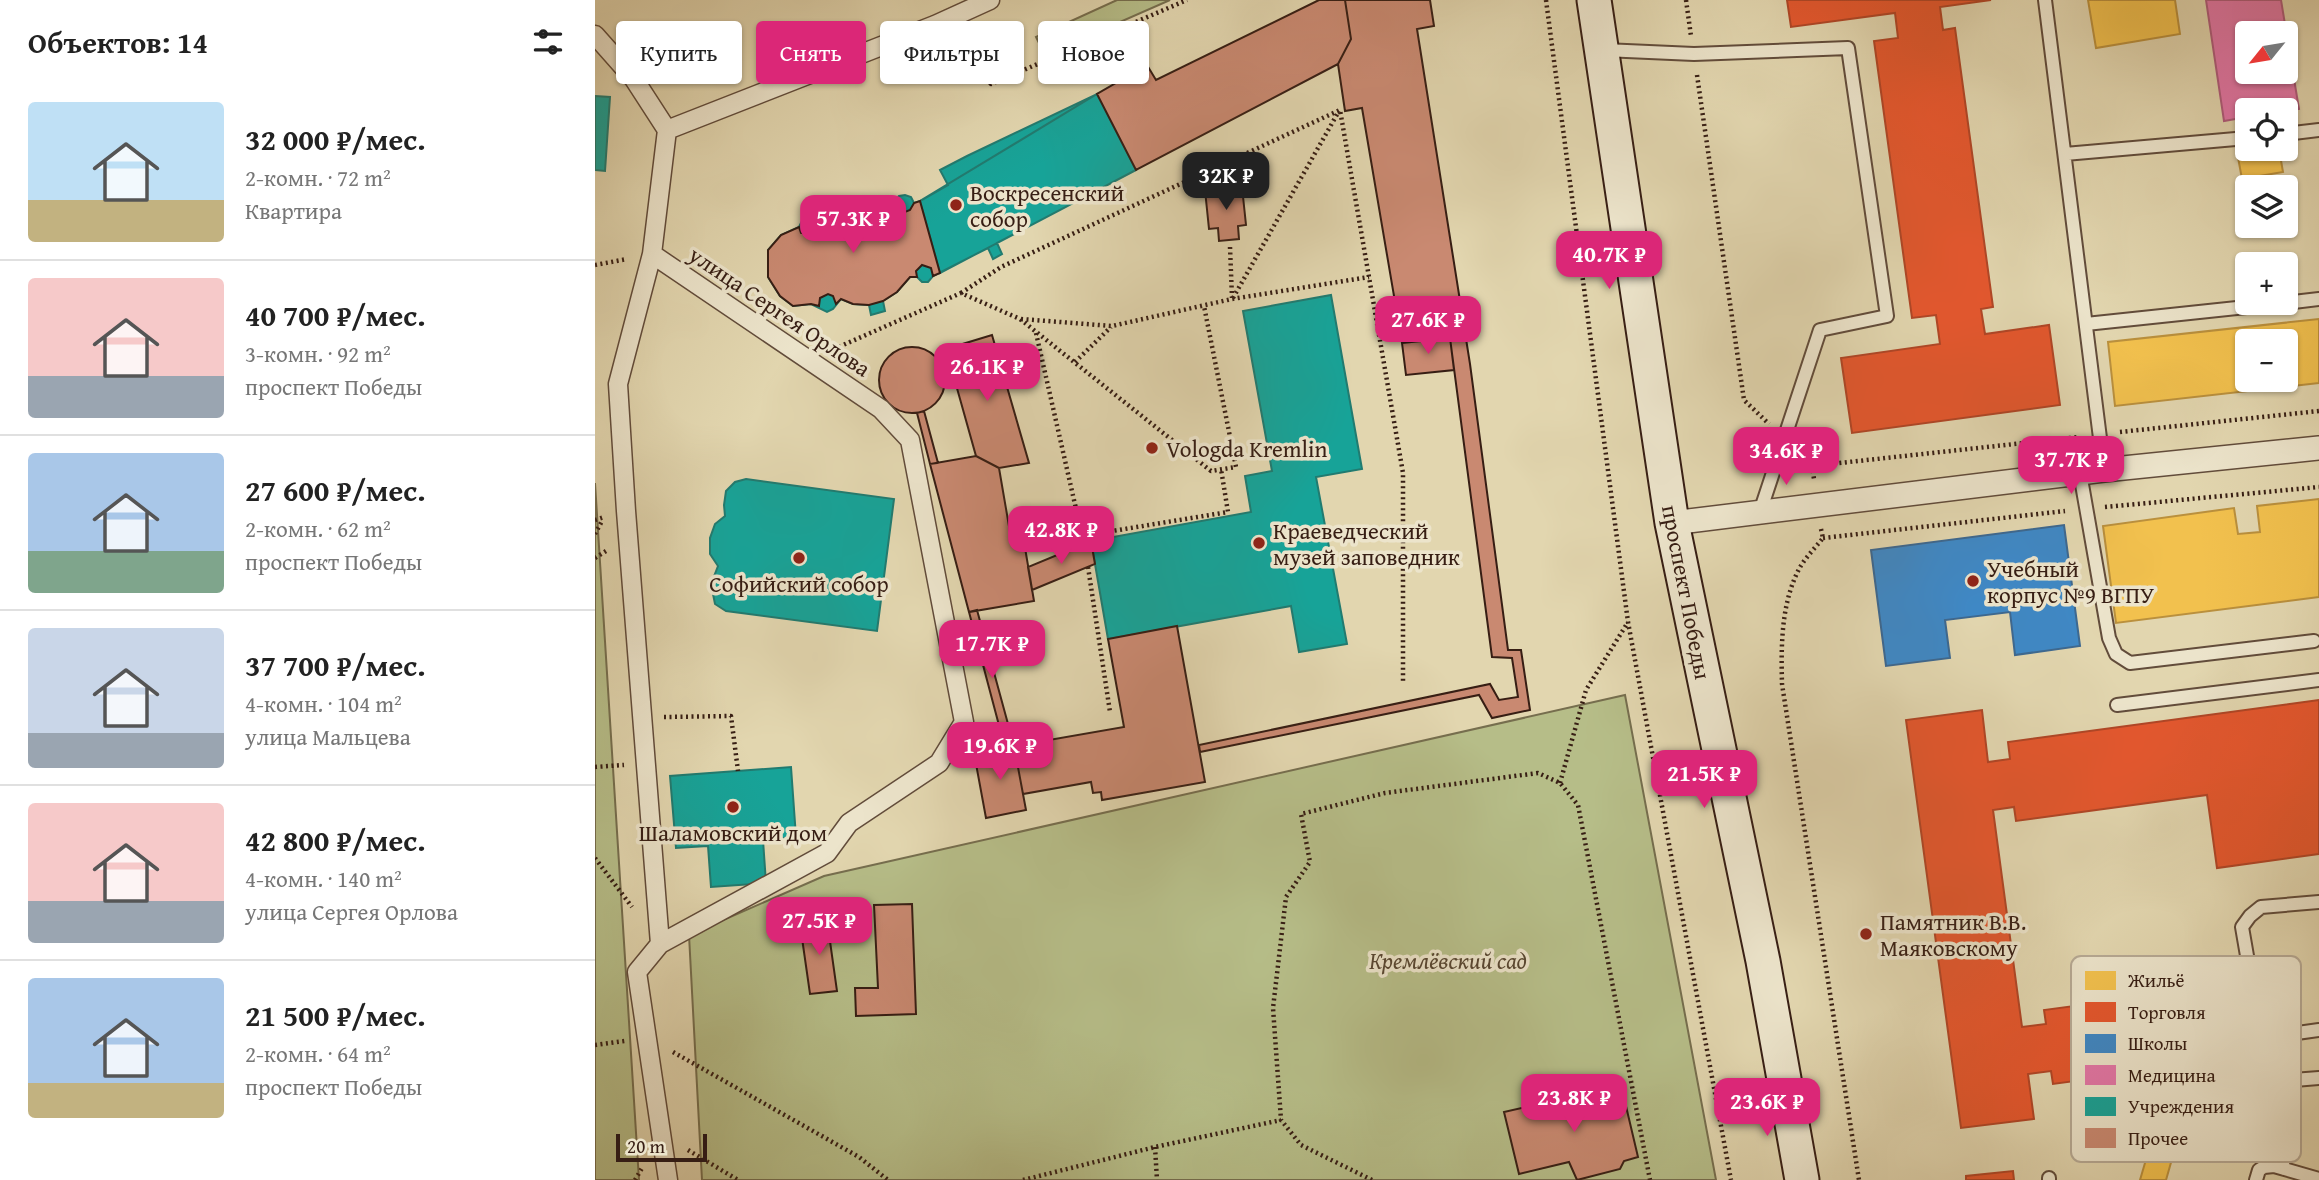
<!DOCTYPE html>
<html lang="ru">
<head>
<meta charset="utf-8">
<style>
	:root { --surface:#fff; --page:#f6f6f6; --text:#222; --muted:#767676; --line:#e0e0e0; --accent:#db2777 }
	body { margin:0; font-family:"Gentium Book Plus",serif; background:var(--page); color:var(--text); height:100vh; display:flex; flex-direction:column; font-size:26px; white-space:nowrap }
	* { box-sizing:border-box; margin:0 }
	p { font-size:23px; color:var(--muted) }
	.icon { flex:none; width:38px; height:38px; fill:none; stroke:currentColor; stroke-width:2; stroke-linecap:round; stroke-linejoin:round }
	.map { position:relative; flex:1; overflow:hidden }
	.sheet { display:flex; flex-direction:column; background:var(--surface); width:595px }
	.sheet>* { flex:none }
	.banner { position:absolute; left:21px; top:21px; width:665px; height:63px; display:flex; gap:14px }
	.needle { width:46px; rotate:240deg }
	.tools { position:absolute; left:1640px; top:21px; display:grid; gap:14px }
	.tools a { display:grid; place-items:center; width:63px; height:63px; border-radius:7px; background:var(--surface); box-shadow:0 2px 5px #0004; font-size:35px }
	.scale { position:absolute; left:21px; bottom:18px; width:91px; box-sizing:border-box; padding-left:7px; border:4px solid #371e14; border-top:0; font-size:19px; line-height:24px; white-space:nowrap; color:#371e14; -webkit-text-stroke:5px #ece4cb; paint-order:stroke }
	.price { position:absolute; translate:-50% -60px; padding:0 16px; border-radius:14px; background:var(--accent); color:#fff; font-size:23px; line-height:46px; filter:drop-shadow(0 2px 4px #0008) }
	.price::after { content:''; position:absolute; left:50%; top:42px; width:21px; height:16px; margin-left:-10px; background:inherit; clip-path:polygon(0 0,100% 0,50% 100%) }
	.price.selected { background:#222; color:#fff }
	ul { padding:0; list-style:none }
	li { display:flex; align-items:center; gap:21px; height:175px; padding:0 28px }
	li+li { border-top:2px solid var(--line) }
	li span { display:grid; place-items:center; flex:none; width:196px; height:140px; border-radius:7px; color:#555 }
	li>.icon { margin-inline-start:auto }
	span .icon { width:84px; height:84px; fill:#fffc; stroke-width:1 }
	li b { font-size:30px }
	h2 { display:flex; justify-content:space-between; align-items:center; height:84px; padding:0 28px; font-size:30px }
	.pill { padding:0 24px; border-radius:7px; background:var(--surface); box-shadow:0 2px 5px #0004; font-size:24px; line-height:63px }
	.pill.selected { background:var(--accent); color:#fff }
	main { display:flex; flex:1; min-height:0 }
	.map>svg:first-child { display:block }
</style>
</head>
<body>
<main>
<section class="sheet">
<h2>Объектов: 14<svg class="icon" aria-label="filters" viewBox="0 0 24 24"><path d="M4 7h16M4 17h16"/><circle cx="9" cy="7" r="2"/><circle cx="15" cy="17" r="2"/></svg></h2>
<ul>
<li><span style="background:linear-gradient(#bfe0f5 70%,#c2b280 0)"><svg class="icon" aria-label="home" viewBox="0 0 24 24"><path d="M3 11l9-7 9 7M6 9v11h12V9"/></svg></span><div><b>32 000 ₽/мес.</b><p>2-комн. · 72 m²</p><p>Квартира</p></div></li>
<li><span style="background:linear-gradient(#f6c9c9 70%,#9aa5b1 0)"><svg class="icon" aria-label="home" viewBox="0 0 24 24"><path d="M3 11l9-7 9 7M6 9v11h12V9"/></svg></span><div><b>40 700 ₽/мес.</b><p>3-комн. · 92 m²</p><p>проспект Победы</p></div></li>
<li><span style="background:linear-gradient(#a9c7e8 70%,#7fa58c 0)"><svg class="icon" aria-label="home" viewBox="0 0 24 24"><path d="M3 11l9-7 9 7M6 9v11h12V9"/></svg></span><div><b>27 600 ₽/мес.</b><p>2-комн. · 62 m²</p><p>проспект Победы</p></div></li>
<li><span style="background:linear-gradient(#c9d6e8 75%,#9aa5b1 0)"><svg class="icon" aria-label="home" viewBox="0 0 24 24"><path d="M3 11l9-7 9 7M6 9v11h12V9"/></svg></span><div><b>37 700 ₽/мес.</b><p>4-комн. · 104 m²</p><p>улица Мальцева</p></div></li>
<li><span style="background:linear-gradient(#f6c9c9 70%,#9aa5b1 0)"><svg class="icon" aria-label="home" viewBox="0 0 24 24"><path d="M3 11l9-7 9 7M6 9v11h12V9"/></svg></span><div><b>42 800 ₽/мес.</b><p>4-комн. · 140 m²</p><p>улица Сергея Орлова</p></div></li>
<li><span style="background:linear-gradient(#a9c7e8 75%,#c2b280 0)"><svg class="icon" aria-label="home" viewBox="0 0 24 24"><path d="M3 11l9-7 9 7M6 9v11h12V9"/></svg></span><div><b>21 500 ₽/мес.</b><p>2-комн. · 64 m²</p><p>проспект Победы</p></div></li>
</ul>
</section>
<div class="map">
<svg width="1724" height="1180" viewBox="0 0 1724 1180">
	<rect width="100%" height="100%" fill="#e2d6af"/>
	<filter id="stains"><feTurbulence type="fractalNoise" baseFrequency=".00286" numOctaves="4"/><feColorMatrix values="0 0 0 0 .2 0 0 0 0 .09 0 0 0 0 .02 0 0 0 .5 -.17"/></filter>
	<radialGradient id="worn" r=".72"><stop offset=".6" stop-color="#630" stop-opacity="0"/><stop offset="1" stop-color="#630" stop-opacity=".3"/></radialGradient>
	<path fill="#b6bd88" stroke="#766e4e" stroke-width="2" d="M522,0h53l-125,55 -9,-18z
		M0,483l44,697h-44z
		M1030,695l91,485h-1014l-13,-245 135,-59z"/>
	<path fill="#f2c14e" stroke="#ba903d" stroke-width="2" fill-rule="evenodd" d="M1493,0h87l5,34 -84,14z
		M1659,149h25l4,23 -41,7 -5,-27z
		M1724,319v64l-204,23 -7,-64zM1652,341h38v39h-38z
		M1724,499v98l-203,26 -13,-97 131,-18 4,26 22,-2 -3,-26z
		M1555,1146l24,6 -8,28h-26z"/>
	<path fill="#e4572e" stroke="#b04626" stroke-width="2" d="M1192,0h204l-51,7 3,23 12,-2 38,279 -12,2 4,25 64,-9 11,80 -208,28 -11,-75 99,-14 -4,-29 -24,3 -38,-277 24,-3 -3,-25 -104,14z
		M1724,700v154l-102,14 -10,-73 -191,26 -2,-14 -21,3 29,217 24,-3 -2,-14 179,-24 10,74 -180,24 -2,-13 -23,3 6,45 -73,9 -55,-408 76,-10 6,52 22,-3 -2,-17z
		M1418,1171l1,9h-48v-4z"/>
	<path fill="#3f88c5" stroke="#3d6890" stroke-width="2" d="M1469,525l16,121 -65,9 -5,-43 -65,8 5,38 -64,8 -15,-116z"/>
	<path fill="#e377a8" stroke="#af5c7c" stroke-width="2" fill-rule="evenodd" d="M1611,0h75l18,109 -14,2 -38,-1v7l-23,4zM1652,33h38v39h-38z"/>
	<path fill="#17a398" stroke="#217b70" stroke-width="2" d="M502,94l39,76 -139,73 5,11 -9,5 -5,-11 -55,28 -5,6h-6l-5,-5h-7l-13,15 -14,9 2,10 -14,4 -2,-10 -16,-1 -12,-5 -8,10 -6,3 -16,-8 -18,2 -13,-10 -12,-19v-27l13,-15 18,-8 4,-8 5,-1 12,3 21,-15 16,-5 21,-1 11,4 10,-8 6,-1 6,2 3,6 6,-2 28,-16 -8,-15 27,-14z
		M502,94l39,76 -196,103 -20,-72z
		M0,96l15,1 -5,74 -10,-1z
		M736,295l31,174 -46,8 31,167 -48,8 -8,-46 -183,33 -17,-98 160,-29 -6,-36 27,-5 -29,-160z
		M151,479l148,20 -17,132 -151,-20 -11,-7 -4,-20 7,-18 -8,-12v-16l5,-14 10,-8 -1,-11 2,-14 9,-9z
		M196,767l5,70 -33,3 3,43 -55,4 -3,-41 -32,2 -6,-72z"/>
	<path fill="#c98971" stroke="#371e14" stroke-width="2" d="M724,0h111l4,26 -17,3 53,335 38,286h13l9,60 -38,8 -13,-23 -279,57 -1,-7 291,-61 9,16 19,-3 -6,-39 -20,-1 -42,-319 -48,5 -40,-235 -17,3 -7,-47 -202,106 -39,-76 50,-29 9,15z
		M724,0h26l6,39 -13,25 -202,106 -39,-76 50,-29 9,15z
		M647,187l4,38 -8,1 1,13 -20,2 -1,-13 -9,1 -4,-39z
		M283,200l11,4 7,-3v6l9,5 5,-2 4,-7 6,-2 20,72 -7,3 -2,-8 -9,-3 -6,6 1,6h-7l-13,15 -14,9 -14,4 -16,-1 -12,-5 -5,5 -3,-8 -5,-2 -8,4 -1,8 -8,-2 -18,2 -13,-10 -12,-19v-27l13,-15 18,-8 2,6 10,2 5,-6 -2,-9 6,1 21,-15 16,-5z
		M397,335l37,128 -30,5 -23,-12 -30,-107z
		M855,338l4,32 -48,5 -4,-32z
		M284 380a33 33 0 1 1 66 0a33 33 0 1 1-66 0Z
		M329,411l14,52 -8,1 -13,-51z
		M381,456l23,12 11,64 12,-2 12,71 -65,11 -39,-148z
		M496,541l4,23 -63,26 -4,-23z
		M382,610l37,136 -9,2 -36,-136z
		M582,626l28,156 -103,18 -1,-8 -8,1 -2,-11 -68,12 -9,-48 110,-19 -16,-88z
		M419,746l12,64 -40,8 -12,-65z
		M317,904l4,110 -60,2 -1,-28h23l-4,-83z
		M232,920l10,71 -27,3 -10,-70z
		M1026,1085l17,72 -14,4 -4,8 -43,11 -8,-18 -50,12 -15,-62z"/>
	<g fill="none" stroke-linecap="round" stroke-linejoin="round">
		<g stroke="#624c3b" stroke-width="16">
			<path id="service" d="M1450,0l59,470
				M1009,50l90,4 154,-6 39,268 -67,14 -60,182
				M1690,134l34,-4
				M1470,154l182,-16
				M1690,303l34,-4
				M1491,324l198,-21
				M1485,473l29,165 7,16 14,9 184,-22
				M1522,705l202,-25
				M1666,1038l58,-8
				M1674,1082l50,-4
				M1689,1169l-42,-242 8,-11 11,-9 58,-5
				M1454,1180v-2
				M1661,1180l3,-10 5,-3 10,-1 45,13"/>
		</g>
		<g stroke="#624c3b" stroke-width="21">
			<path id="pedestrian" d="M0,35l39,44 33,51 -15,124 -34,130 8,127 34,433
				M72,130l268,-105 55,-25
				M57,254l229,155 29,31 54,282 -25,41 -90,60 -22,30 -167,91 -23,28 31,208"/>
		</g>
		<g stroke="#624c3b" stroke-width="26">
			<path id="minor" d="M1077,523l432,-53 215,-22"/>
		</g>
		<g stroke="#371e14" stroke-width="37">
			<path id="secondary" d="M999,0l78,523 91,438 39,219"/>
		</g>
		<path stroke="#371e14" stroke-width="4.5" stroke-dasharray="2 3.5" stroke-linecap="butt" d="M951,0l82,622 103,558
			M1091,0l5,36
			M357,43l39,41 196,-84
			M1102,75l47,325 25,24
			M635,247l2,51
			M0,265l32,-6
			M366,293l40,-26 339,-157 63,363v211
			M638,298l106,-187
			M426,319l91,7 120,-27 137,-22
			M441,333l48,211
			M239,349l127,-56 59,26 191,152 25,-4 -32,-161
			M480,362l36,-35
			M1525,432l199,-21
			M1205,454l12,12 2,13
			M1217,466l267,-29
			M1510,507l214,-20
			M0,520l9,-3
			M1226,529l2,9c-8,10 -18,20 -24,31 -18,35 -18,77 -17,115l77,496
			M0,534l7,-13
			M487,536l146,-24 -7,-43
			M1228,538l242,-27
			M0,558l11,-7
			M493,567l22,145
			M69,717l67,-1 7,55
			M0,767l29,-2
			M965,783l26,-93 42,-68
			M0,858l37,49
			M0,1045l30,-4
			M78,1052l186,105 29,23
			M560,1147l2,33
			M93,1150l50,30
			M40,1180l7,-12
			M428,1180l132,-33 126,-27
			M777,1180l-71,-35 -20,-25 -8,-112 13,-111 24,-35 -9,-48 84,-21 153,-20 22,10 18,22 72,375"/>
		<use href="#service" stroke="#ece4cb" stroke-width="12"/>
		<use href="#pedestrian" stroke="#ece4cb" stroke-width="18"/>
		<use href="#minor" stroke="#ece4cb" stroke-width="23"/>
		<use href="#secondary" stroke="#ece4cb" stroke-width="33"/>
	</g>
	<g fill="#8f2418" stroke="#ece4cb" stroke-width="2.5">
		<circle cx="361" cy="205" r="7"/>
		<circle cx="557" cy="448" r="7"/>
		<circle cx="664" cy="543" r="7"/>
		<circle cx="204" cy="558" r="7"/>
		<circle cx="1378" cy="581" r="7"/>
		<circle cx="138" cy="807" r="7"/>
		<circle cx="1271" cy="934" r="7"/>
	</g>
	<g text-anchor="middle" dominant-baseline="central" stroke-width="7" stroke-linejoin="round" paint-order="stroke">
		<g font-size="23" fill="#371e14" stroke="#ece4cb" text-anchor="start">
			<text x="375" y="192">Воскресенский<tspan x="375" dy="26">собор</tspan></text>
			<text x="571" y="448">Vologda Kremlin</text>
			<text x="678" y="530">Краеведческий<tspan x="678" dy="26">музей заповедник</tspan></text>
			<text x="1392" y="568">Учебный<tspan x="1392" dy="26">корпус №9 ВГПУ</tspan></text>
			<text x="204" y="583" text-anchor="middle">Софийский собор</text>
			<text x="138" y="832" text-anchor="middle">Шаламовский дом</text>
			<text x="1285" y="921">Памятник В.В.<tspan x="1285" dy="26">Маяковскому</tspan></text>
		</g>
		<g font-size="23" fill="#371e14" stroke="#ece4cb">
			<text transform="translate(185 311) rotate(34)">улица Сергея Орлова</text>
			<text transform="translate(1092 592) rotate(79)">проспект Победы</text>
		</g>
		<g font-size="23" font-style="italic" fill="#574631" stroke="#ece4cb">
			<text x="853" y="960">Кремлёвский сад</text>
		</g>
	</g>
	<rect x="1476" y="956" width="230" height="206" rx="10" fill="#ece4cb" stroke="#b6a994" stroke-width="2"/>
	<rect x="1490" y="971" width="31" height="19" fill="#f2c14e"/>
	<rect x="1490" y="1002" width="31" height="20" fill="#e4572e"/>
	<rect x="1490" y="1034" width="31" height="19" fill="#3f88c5"/>
	<rect x="1490" y="1065" width="31" height="20" fill="#e377a8"/>
	<rect x="1490" y="1097" width="31" height="19" fill="#17a398"/>
	<rect x="1490" y="1128" width="31" height="20" fill="#c98971"/>
	<g font-size="19" fill="#371e14">
		<text x="1533" y="987">Жильё</text>
		<text x="1533" y="1019">Торговля</text>
		<text x="1533" y="1050">Школы</text>
		<text x="1533" y="1082">Медицина</text>
		<text x="1533" y="1113">Учреждения</text>
		<text x="1533" y="1145">Прочее</text>
	</g>
	<rect width="100%" height="100%" filter="url(#stains)"/>
	<rect width="100%" height="100%" fill="url(#worn)"/>
</svg>
<div class="tools">
<a><svg class="needle" viewBox="-14 -14 28 28"><path d="M0-13l5 13h-10z" fill="#e53935"/><path d="M0 13l5-13h-10z" fill="#767676"/></svg></a>
<a><svg class="icon" aria-label="locate" viewBox="0 0 24 24"><circle cx="12" cy="12" r="6"/><path d="M12 2v4M12 18v4M2 12h4M18 12h4"/></svg></a>
<a><svg class="icon" aria-label="layers" viewBox="0 0 24 24"><path d="M12 4l9 5-9 5-9-5zM3 14l9 5 9-5"/></svg></a>
<a>+</a>
<a>−</a>
</div>
<div class="scale">20 m</div>
<b class="price selected" style="left:631px;top:212px">32K ₽</b>
<b class="price" style="left:258px;top:255px">57.3K ₽</b>
<b class="price" style="left:1014px;top:291px">40.7K ₽</b>
<b class="price" style="left:833px;top:356px">27.6K ₽</b>
<b class="price" style="left:392px;top:403px">26.1K ₽</b>
<b class="price" style="left:1191px;top:487px">34.6K ₽</b>
<b class="price" style="left:1476px;top:496px">37.7K ₽</b>
<b class="price" style="left:466px;top:566px">42.8K ₽</b>
<b class="price" style="left:397px;top:680px">17.7K ₽</b>
<b class="price" style="left:405px;top:782px">19.6K ₽</b>
<b class="price" style="left:1109px;top:810px">21.5K ₽</b>
<b class="price" style="left:224px;top:957px">27.5K ₽</b>
<b class="price" style="left:979px;top:1134px">23.8K ₽</b>
<b class="price" style="left:1172px;top:1138px">23.6K ₽</b>
<div class="banner">
<a class="pill">Купить</a>
<a class="pill selected">Снять</a>
<a class="pill">Фильтры</a>
<a class="pill">Новое</a>
</div>
</div>
</main>
</body>
</html>
